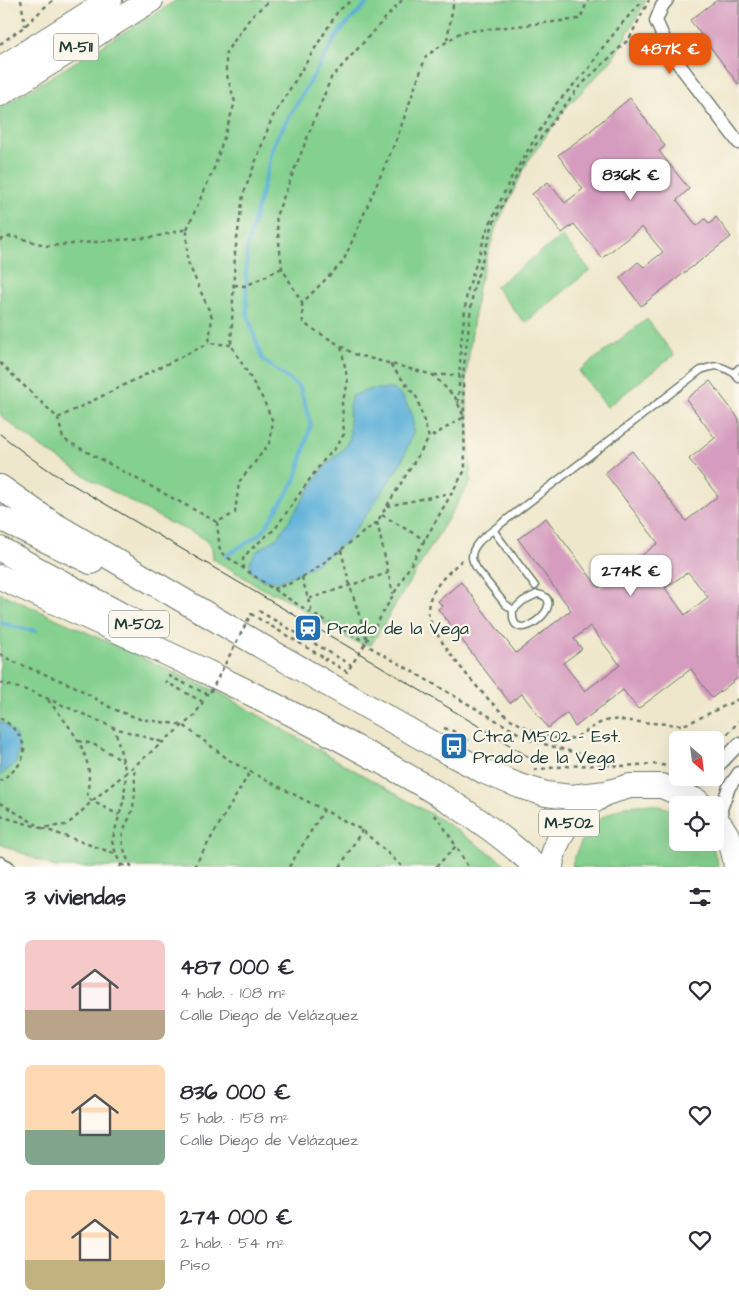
<!DOCTYPE html>
<html lang="es">
<head>
<meta charset="utf-8">
<style>
	:root { --surface:#fff; --page:#f7f7f7; --text:#2b2b33; --muted:#7c7c81; --accent:#ea580c }
	body { margin:0; font-family:"Architects Daughter",sans-serif; background:var(--page); color:var(--text); height:100vh; display:flex; flex-direction:column; font-size:19px; white-space:nowrap }
	* { box-sizing:border-box; margin:0 }
	p { font-size:16px; color:var(--muted) }
	.icon { flex:none; width:28px; height:28px; fill:none; stroke:currentColor; stroke-width:2; stroke-linecap:round; stroke-linejoin:round }
	.map { position:relative; height:867px; overflow:hidden }
	.details { display:flex; flex-direction:column; background:var(--surface); flex:1 }
	.details>* { flex:none }
	.needle { width:32px; rotate:152deg }
	.tools { position:absolute; left:669px; top:731px; display:grid; gap:10px }
	.tools a { display:grid; place-items:center; width:55px; height:55px; border-radius:8px; background:var(--surface); box-shadow:0 5px 20px #0002; font-size:25px }
	.price { position:absolute; translate:-50% -42px; padding:0 11px; border-radius:10px; background:#fff; color:#222; font-size:16px; line-height:32px; filter:drop-shadow(0 1px 2px #0008) }
	.price::after { content:''; position:absolute; left:50%; top:30px; width:15px; height:11px; margin-left:-8px; background:inherit; clip-path:polygon(0 0,100% 0,50% 100%) }
	.price.selected { background:var(--accent); color:#fff }
	ul { padding:0; list-style:none }
	li { display:flex; align-items:center; gap:15px; height:125px; padding:0 25px }
	li span { display:grid; place-items:center; flex:none; width:140px; height:100px; border-radius:8px; color:#555 }
	li>.icon { margin-inline-start:auto }
	span .icon { width:60px; height:60px; fill:#fffc; stroke-width:1 }
	li b { font-size:21px }
	h2 { display:flex; justify-content:space-between; align-items:center; height:60px; padding:0 25px; font-size:21px }
	.map>svg:first-child { display:block }
</style>
</head>
<body>
<div class="map">
<svg width="739" height="867" viewBox="0 0 739 867">
	<rect width="100%" height="100%" fill="#fbf7ec"/>
	<filter id="ink" filterUnits="userSpaceOnUse"><feTurbulence type="fractalNoise" baseFrequency=".02" numOctaves="2"/><feDisplacementMap in="SourceGraphic" scale="10" xChannelSelector="R" yChannelSelector="G"/><feConvolveMatrix kernelMatrix="1 2 1 2 8 2 1 2 1" color-interpolation-filters="sRGB"/></filter>
	<filter id="wash" filterUnits="userSpaceOnUse"><feTurbulence type="fractalNoise" baseFrequency=".0096" numOctaves="4" result="noise"/><feDisplacementMap in="SourceGraphic" scale="20" xChannelSelector="R" yChannelSelector="G"/><feGaussianBlur stdDeviation="1.12" result="paint"/><feColorMatrix in="noise" values="0 0 0 0 0 0 0 0 0 0 0 0 0 0 0 0 0 1.4 0 .05"/><feComposite in="paint" operator="in"/></filter>
	<g filter="url(#wash)">
		<rect width="100%" height="100%" fill="#efe7cb"/>
		<path fill="#84d08e" stroke="#528661" d="M177,0h469l-18,33 -16,27 -47,49 -37,52 -32,66 -18,60 -12,90 5,104 -100,164 -17,-3 -78,-49h-6l-57,-34 -1,-11 -7,-8 -7,-5 -30,-13 -78,-43 -52,-34 -38,-30v-307z
			M562,236l28,34 -65,53 -30,-36z
			M647,319l27,36 -67,52 -28,-36z
			M0,593l220,100 223,128 67,46h-455l-55,-23z
			M651,804l26,7 1,31 32,1 2,2 7,22h-147l2,-10 10,-21 18,-19 23,-11z"/>
		<path fill="#5cb0d8" stroke="#3e7686" d="M371,389h22l10,8 10,19v17l-11,28 -29,45 -28,37 -32,23 -34,16 -16,-2 -12,-8 -1,-10 6,-10 22,-15 14,-21 32,-49 20,-19 6,-10 -1,-33 3,-9z
			M0,721l5,3 11,12 3,11 -3,16 -16,13z"/>
		<g fill="none" stroke-linecap="round" stroke-linejoin="round">
			<path stroke="#5cb0d8" stroke-width="4" d="M226,556l36,-23 34,-54 15,-55 -11,-36 -38,-29 -15,-46 -1,-27 1,-39 28,-106 64,-109 31,-32
				M0,622l14,5 22,4"/>
		</g>
		<g id="blocks">
			<path fill="#d69cbf" fill-rule="evenodd" d="M717,0h22v85l-49,-65z
				M630,98l35,48 -6,5 30,38 -12,11 20,26 8,-7 5,5 6,-7 15,20 -90,69 -21,-28 18,-16 6,5 19,-15 -21,-25 -40,31 -28,-34 -12,9 -30,-39 16,-12 17,21 18,-14 -25,-34 33,-24v-1z
				M710,381l29,38v258l-27,21 -21,-29 -53,40 -15,-19 -48,37 -8,-14 -19,15 -26,-34 -12,9 -72,-94 4,-3 -4,-5 23,-19 55,71 55,-43 -53,-71 28,-21 53,70 59,-45 -53,-70 27,-22 54,70 32,-25 -29,-37 26,-21 -29,-39zM688,572l20,25 -23,18 -20,-27zM590,626l30,39 -35,26 -22,-28 19,-14 -8,-10z"/>
		</g>
	</g>
	<g filter="url(#ink)">
		<use href="#blocks" fill-opacity="0" stroke="#687869" stroke-width="1"/>
		<g fill="none" stroke-linecap="round" stroke-linejoin="round">
			<g stroke="#687869" stroke-width="9">
				<path id="lane" d="M739,368l-5,5 5,6
					M493,530l42,56
					M537,594c37,5 -28,60 -24,16l10,-9z
					M513,610l-8,-6 -28,-35c-2,-4 -5,-8 -5,-12 0,-12 13,-21 21,-27l208,-160c16,-6 18,-5 33,3"/>
			</g>
			<g stroke="#687869" stroke-width="15">
				<path id="street" d="M667,0l-5,6 -6,15 15,33 68,89
					M715,769l24,-25
					M668,785l20,-2 12,-5
					M722,826l-1,-17 8,-22 10,-14
					M0,863l8,4"/>
			</g>
			<g stroke="#687869" stroke-width="26">
				<path id="highway" d="M0,69l110,-69
					M0,94l151,-94
					M0,487l50,35 204,120 186,106 45,24 35,14 26,8 25,3 35,-4 24,-7h32l35,15 4,4
					M0,518l91,44
					M0,549l151,82
					M0,577c122,56 246,110 364,175 59,32 123,68 172,115
					M715,819c13,13 19,30 21,48
					M551,867c1,-17 14,-44 27,-55 8,-7 18,-12 26,-18"/>
			</g>
			<path stroke="#687869" stroke-width="2.5" stroke-dasharray="4 4" stroke-linecap="butt" d="M21,0l4,26
				M402,0l-71,78 -55,138 6,52 20,35 41,-41 54,-124 29,-82 35,-24 119,-13 8,-19
				M447,40l7,-40
				M0,44l25,-18 23,-22 6,-4
				M187,229l28,-63 20,-64 -9,-30v-20l25,-35 19,-17
				M0,240l12,-4 36,10 106,-9 33,-8v31l25,57 -3,26 22,2
				M234,285l12,1 36,-18
				M302,303l1,20 51,31 79,21 22,22 9,20 -35,21
				M0,363l58,55 5,21 154,83 18,-9 4,-31 13,-16 18,-24 3,-20 -10,-23 -32,-54 4,-92 8,-58 29,-77 66,-107 14,-11
				M434,375h26
				M458,403l3,-59 6,-52 20,-62 23,-50 45,-75 35,-38 10,-16 24,-30 14,-15 4,-6
				M58,418l151,-75
				M387,506l64,-13
				M382,515l43,25
				M217,522l3,30 53,37 40,25 49,26 3,4 165,96 92,26 31,-2 25,3
				M377,522l16,72
				M341,550l9,36 17,54
				M462,560c-15,14 -32,28 -34,49 -3,21 59,92 77,106 11,9 41,22 55,24 18,3 29,-13 45,-18 11,-3 22,0 34,1 14,1 28,2 42,3l8,-2 50,-24
				M244,569l-1,-10 6,-8 17,-15 9,-7 37,-53 12,-16 13,-14 7,-12 -2,-31 6,-20 -7,-37
				M302,577l6,22 80,-26
				M273,589l18,-6 22,-12 64,-49 52,-84 -12,-40 -27,-34
				M308,599l5,15
				M259,611l92,54
				M0,654l12,7 62,25 39,23 27,10 43,6 49,37 130,68 41,37
				M324,661l2,-2 21,13 18,-28 100,-174 -2,-96 10,-83 20,-67 32,-65 53,-71 51,-49 20,-39
				M0,683l30,8 85,37 47,14
				M48,700c17,21 38,44 41,73 0,8 -1,16 -2,24l5,4 27,14
				M0,718c13,7 30,25 22,41 -4,10 -14,16 -22,22
				M444,728l9,3 19,12
				M78,741c17,1 32,12 45,21
				M717,746l22,-25
				M534,770c27,-4 54,-6 82,-4
				M0,803l37,22
				M434,815l4,3 18,28
				M0,816l41,12 24,-3 8,-5 19,-19 34,-28 -9,-36 -4,-10
				M42,828l74,26
				M121,865h9
				M120,867l1,-2 -5,-11 -4,-13 12,-42 2,-26 68,-57 9,-14
				M132,867c-6,-8 -11,-24 -9,-34 2,-8 7,-15 9,-22 4,-14 3,-29 2,-43
				M194,867l56,-95
				M289,867l35,-57
				M340,867l22,-37
				M436,867l20,-21 12,21"/>
			<use href="#lane" stroke="#fff" stroke-width="6"/>
			<use href="#street" stroke="#fff" stroke-width="12"/>
			<use href="#highway" stroke="#fff" stroke-width="24"/>
			<path stroke="#1f3d34" stroke-width="1" d="M0,434l31,24 25,17 303,178 170,104"/>
			<path stroke="#687869" stroke-width="2.5" stroke-dasharray="4 4" stroke-linecap="butt" d="M203,702l-37,-20 3,-6 40,19 42,-81 75,45"/>
		</g>
	</g>
	<defs>
		<g id="station-square" transform="scale(1.4375)"><rect x="-9" y="-9" width="18" height="18" rx="4" fill="#1f6fb2" stroke="#fbf7ec"/><path d="M-3-6H3Q5-6 5-4V2Q5 4 3 4L4.5 6H3L1.5 4h-3L-3 6H-4.5L-3 4Q-5 4-5 2V-4Q-5-6-3-6ZM-3.5-4v3h7v-3ZM-3.5 1v1.5H-2V1ZM2 1v1.5H3.5V1Z" fill="#fff"/></g>
		<g id="bus-square" transform="scale(1.4375)"><rect x="-9" y="-9" width="18" height="18" rx="4" fill="#1f6fb2" stroke="#fbf7ec"/><path d="M-5-6H5V4H4V6H2V4H-2V6H-4V4H-5ZM-3.5-4V0h7V-4ZM-3.5 1.2v1.5H-2V1.2ZM2 1.2v1.5H3.5V1.2Z" fill="#fff"/></g>
	</defs>
	<g fill-rule="evenodd">
		<use href="#station-square" x="308" y="628"/>
		<use href="#bus-square" x="454" y="746"/>
	</g>
	<g text-anchor="middle" dominant-baseline="central" stroke-width="4.5" stroke-linejoin="round" paint-order="stroke">
		<g fill="#fbf7ec" stroke="#61756b" stroke-width="1">
			<rect x="53.5" y="33.5" width="45" height="27" rx="4"/>
			<rect x="109" y="610.5" width="60" height="27" rx="4"/>
			<rect x="539" y="809.5" width="60" height="27" rx="4"/>
		</g>
		<g font-size="16" font-weight="bold" fill="#1f3d34">
			<text x="76" y="47">M-511</text>
			<text x="139" y="624">M-502</text>
			<text x="569" y="823">M-502</text>
		</g>
		<g font-size="18" fill="#1f3d34" stroke="#fbf7ec" text-anchor="start">
			<text x="327" y="628">Prado de la Vega</text>
			<text x="473" y="736">Ctra. M502 - Est.<tspan x="473" dy="21">Prado de la Vega</tspan></text>
		</g>
	</g>
</svg>
<div class="tools">
<a><svg class="needle" viewBox="-14 -14 28 28"><path d="M0-13l5 13h-10z" fill="#e53935"/><path d="M0 13l5-13h-10z" fill="#7c7c81"/></svg></a>
<a><svg class="icon" aria-label="locate" viewBox="0 0 24 24"><circle cx="12" cy="12" r="6"/><path d="M12 2v4M12 18v4M2 12h4M18 12h4"/></svg></a>
</div>
<b class="price selected" style="left:670px;top:75px">487K €</b>
<b class="price" style="left:631px;top:201px">836K €</b>
<b class="price" style="left:631px;top:597px">274K €</b>
</div>
<section class="details">
<h2>3 viviendas<svg class="icon" aria-label="filters" viewBox="0 0 24 24"><path d="M4 7h16M4 17h16"/><circle cx="9" cy="7" r="2"/><circle cx="15" cy="17" r="2"/></svg></h2>
<ul>
<li><span style="background:linear-gradient(#f6c9c9 70%,#b9a48a 0)"><svg class="icon" aria-label="home" viewBox="0 0 24 24"><path d="M3 11l9-7 9 7M6 9v11h12V9"/></svg></span><div><b>487 000 €</b><p>4 hab. · 108 m²</p><p>Calle Diego de Velázquez</p></div><svg class="icon" aria-label="heart" viewBox="0 0 24 24"><path d="M12 20l-8-8c-3-5 5-10 8-4 3-6 11-1 8 4z"/></svg></li>
<li><span style="background:linear-gradient(#ffd9b3 65%,#7fa58c 0)"><svg class="icon" aria-label="home" viewBox="0 0 24 24"><path d="M3 11l9-7 9 7M6 9v11h12V9"/></svg></span><div><b>836 000 €</b><p>5 hab. · 158 m²</p><p>Calle Diego de Velázquez</p></div><svg class="icon" aria-label="heart" viewBox="0 0 24 24"><path d="M12 20l-8-8c-3-5 5-10 8-4 3-6 11-1 8 4z"/></svg></li>
<li><span style="background:linear-gradient(#ffd9b3 70%,#c2b280 0)"><svg class="icon" aria-label="home" viewBox="0 0 24 24"><path d="M3 11l9-7 9 7M6 9v11h12V9"/></svg></span><div><b>274 000 €</b><p>2 hab. · 54 m²</p><p>Piso</p></div><svg class="icon" aria-label="heart" viewBox="0 0 24 24"><path d="M12 20l-8-8c-3-5 5-10 8-4 3-6 11-1 8 4z"/></svg></li>
</ul>
</section>
</body>
</html>
